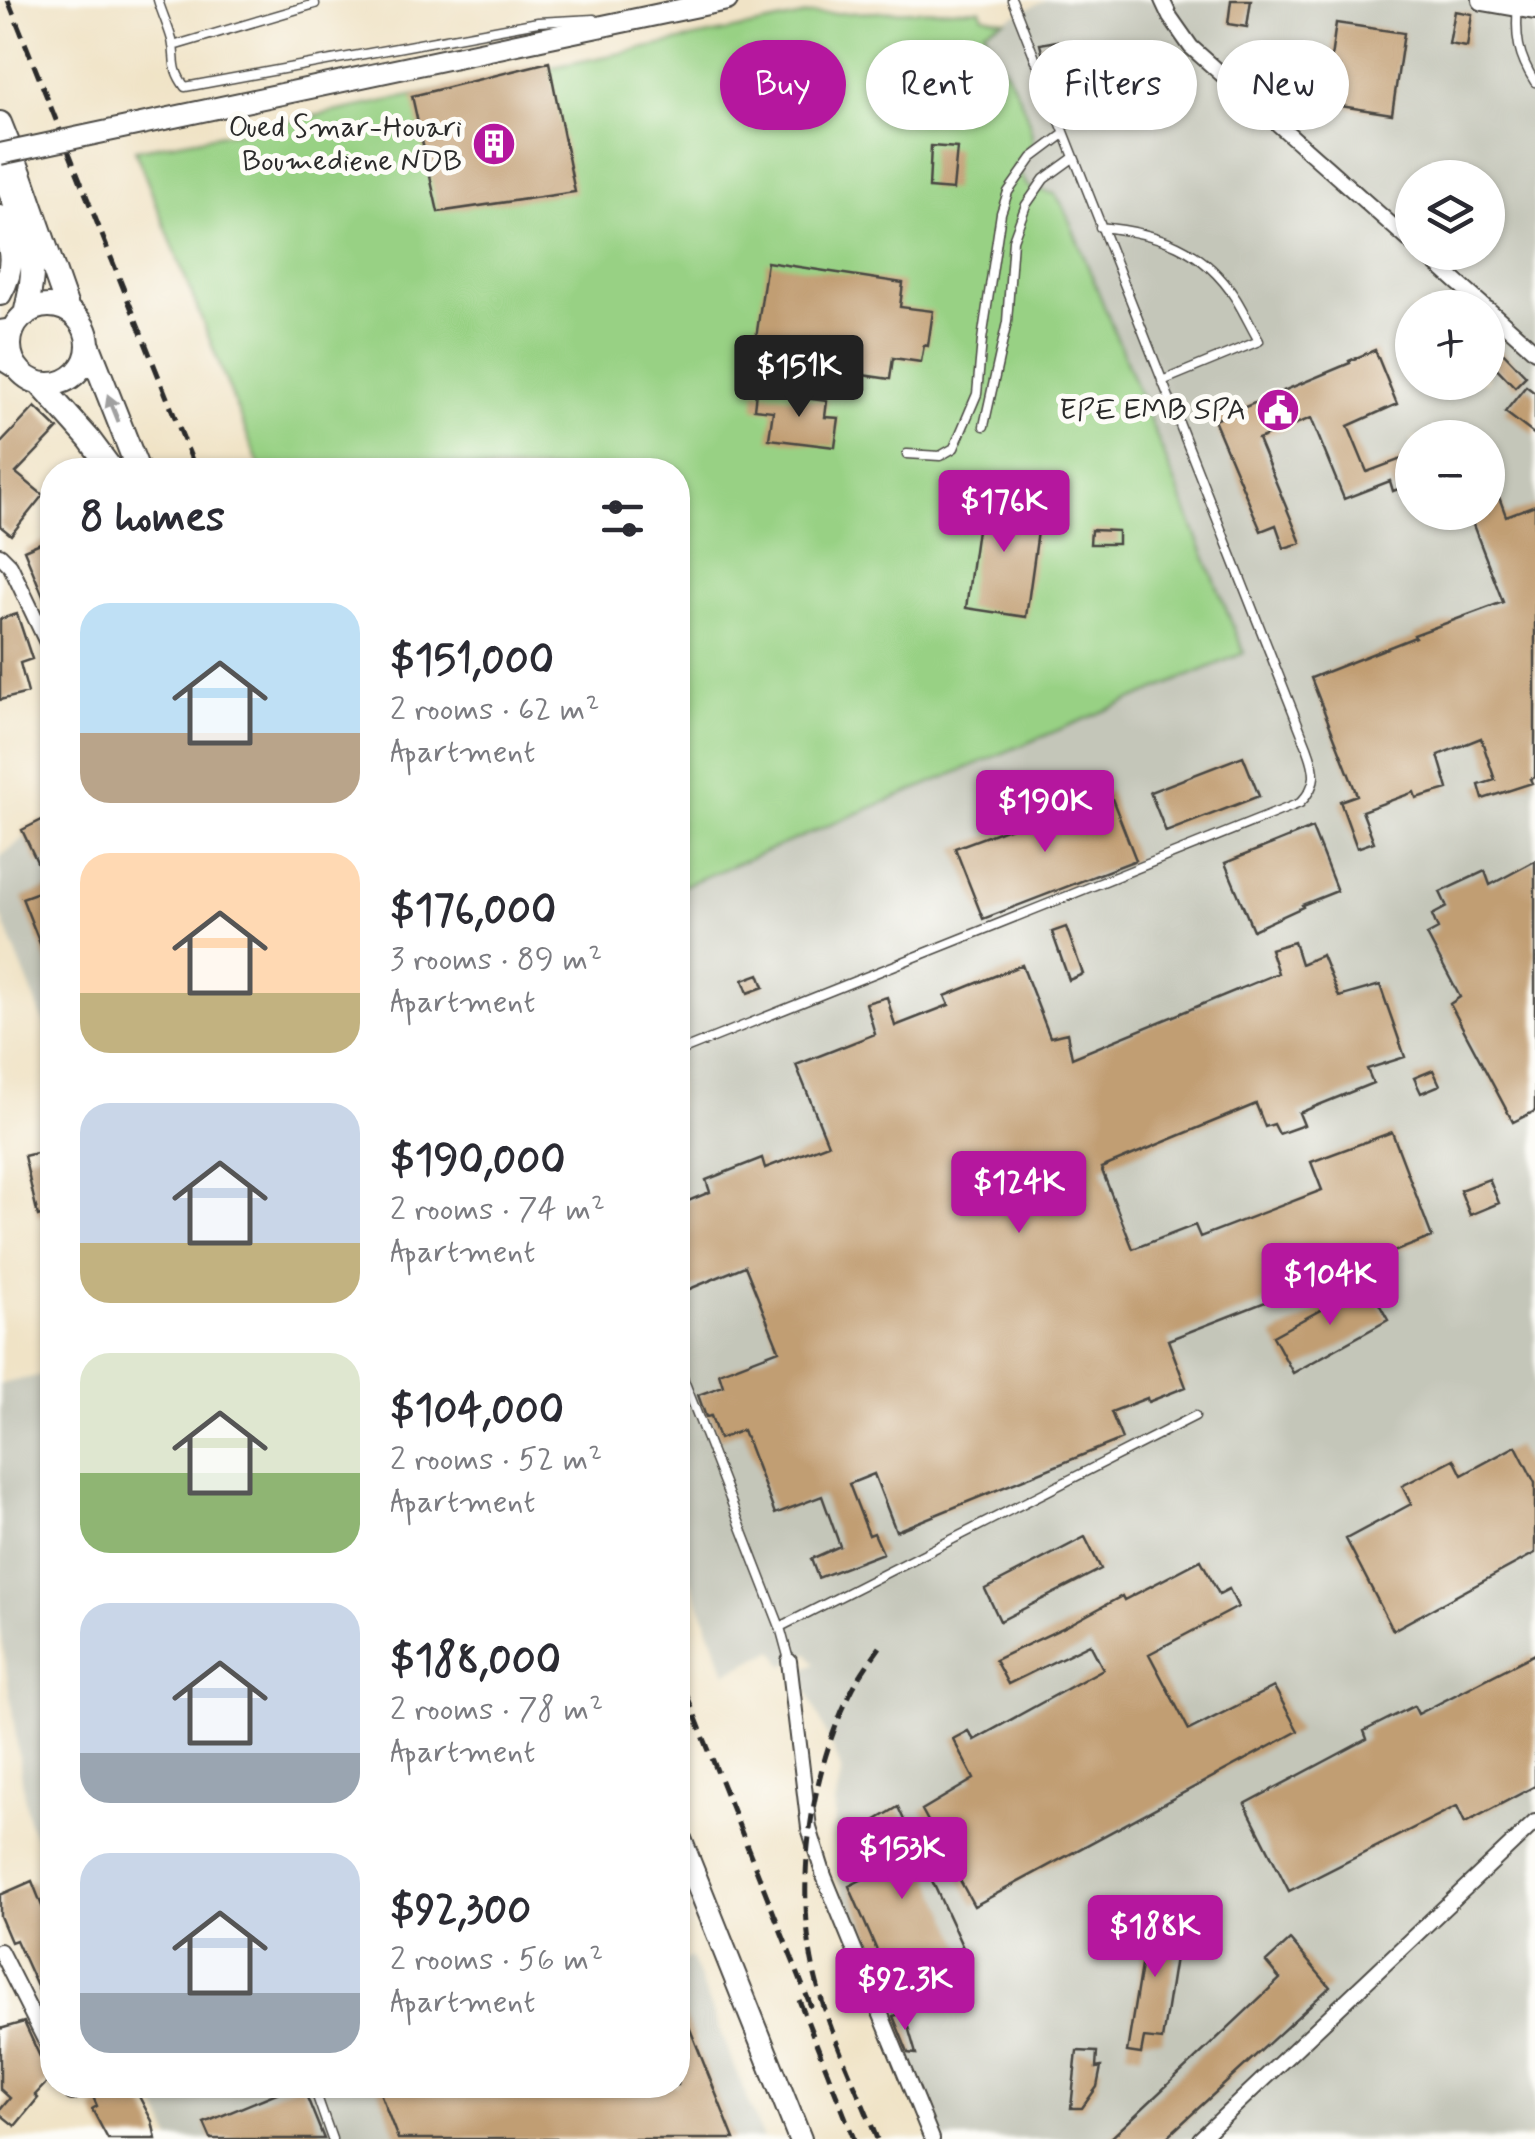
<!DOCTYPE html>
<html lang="en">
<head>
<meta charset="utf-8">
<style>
	:root { --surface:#fff; --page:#f7f7f7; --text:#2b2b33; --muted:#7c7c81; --accent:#b5179e }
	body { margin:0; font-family:Mynerve,sans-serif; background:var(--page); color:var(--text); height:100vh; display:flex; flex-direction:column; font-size:38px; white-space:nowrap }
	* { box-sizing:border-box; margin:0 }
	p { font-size:32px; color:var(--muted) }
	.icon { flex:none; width:55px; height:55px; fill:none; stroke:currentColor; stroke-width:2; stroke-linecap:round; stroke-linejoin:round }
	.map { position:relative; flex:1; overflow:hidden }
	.side { position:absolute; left:40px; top:458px; width:650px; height:1640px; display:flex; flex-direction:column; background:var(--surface); border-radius:40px; box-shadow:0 2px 8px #0004 }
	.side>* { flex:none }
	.banner { position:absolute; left:720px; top:40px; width:665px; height:90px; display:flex; gap:20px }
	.fabs { position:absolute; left:1395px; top:160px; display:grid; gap:20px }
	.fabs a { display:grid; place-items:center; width:110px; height:110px; border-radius:50%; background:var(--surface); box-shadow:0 2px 8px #0004; font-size:50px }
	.price { position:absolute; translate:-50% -85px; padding:0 22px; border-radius:10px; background:var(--accent); color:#fff; font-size:32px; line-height:65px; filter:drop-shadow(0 2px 5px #0008) }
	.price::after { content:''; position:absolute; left:50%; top:60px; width:30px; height:22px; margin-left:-15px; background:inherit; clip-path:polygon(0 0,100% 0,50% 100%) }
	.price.selected { background:#222; color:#fff }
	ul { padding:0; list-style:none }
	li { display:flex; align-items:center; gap:30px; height:250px; padding:0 40px }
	li span { display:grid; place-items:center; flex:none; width:280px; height:200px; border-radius:30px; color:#555 }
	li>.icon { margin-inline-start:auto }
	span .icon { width:120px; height:120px; fill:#fffc; stroke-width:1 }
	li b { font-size:42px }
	h2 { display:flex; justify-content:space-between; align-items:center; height:120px; padding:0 40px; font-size:42px }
	.chip { padding:0 35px; border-radius:45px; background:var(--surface); box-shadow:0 2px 8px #0004; font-size:35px; line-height:90px }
	.chip.selected { background:var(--accent); color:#fff }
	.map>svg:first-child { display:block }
</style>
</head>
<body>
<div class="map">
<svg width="1535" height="2139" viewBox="0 0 1535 2139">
	<rect width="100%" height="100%" fill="#fdfcf7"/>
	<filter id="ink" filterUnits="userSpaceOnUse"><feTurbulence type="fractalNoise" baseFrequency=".01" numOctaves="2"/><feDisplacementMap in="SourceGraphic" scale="20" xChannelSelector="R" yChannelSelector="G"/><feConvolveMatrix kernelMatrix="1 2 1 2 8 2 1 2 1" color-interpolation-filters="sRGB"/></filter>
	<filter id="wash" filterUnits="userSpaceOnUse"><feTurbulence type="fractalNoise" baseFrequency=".0048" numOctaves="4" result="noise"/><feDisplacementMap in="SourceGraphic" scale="40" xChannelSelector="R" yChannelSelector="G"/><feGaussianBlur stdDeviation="2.25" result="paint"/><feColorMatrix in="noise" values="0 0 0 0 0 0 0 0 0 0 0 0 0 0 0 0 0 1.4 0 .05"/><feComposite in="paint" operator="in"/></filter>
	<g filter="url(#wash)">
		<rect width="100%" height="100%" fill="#f0e3c6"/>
		<path fill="#c4c6b9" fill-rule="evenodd" d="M1046,0h489v2136l-13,3h-582l-96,-241 -7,-30 -3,-30 1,-33 7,-35 -43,-98 17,-8 -7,-11 -25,13 -10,-16 -48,23 -48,-126v-659l566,-236 -200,-462 -16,-3 -13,-21 18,-23 -1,-15 -5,-15 -44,-83zM1412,178h76v74h-76zM1412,308h76v74h-76zM1412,438h76v74h-76z
			M52,816v226l-52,-129v-56z
			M52,1373v501l-24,-53 -28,-195v-242z
			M691,1957l72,182h-592l-24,-54h531v-122z"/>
		<path fill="#98d184" stroke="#627e58" stroke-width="2.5" d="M980,9l3,7 22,4 -21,10c17,34 46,75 49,113l-18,23 13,21 27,7 9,13 180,446 -566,235v-418h-417l-126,-320 105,-19 572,-117z"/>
		<g id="blocks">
			<path fill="#c19e73" d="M1231,0h20l-4,27 -19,-3z
				M1455,11l17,3 -5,33 -18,-3z
				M1336,23l68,10 -12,81 -58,-9 6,-38 -10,-2z
				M1057,41l3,17 -16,2 -4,-16z
				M549,62l26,130 -137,20 -26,-116z
				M931,146l26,2 -4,42 -24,-2z
				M767,262l136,21 -3,24 33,4 -5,35 -4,-1 -3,17 -28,-4 -3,21 -137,-20z
				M1497,346l29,30 -11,11 -27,-28z
				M1375,350l22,54 -49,22 19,46 45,-17v29l-19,7 -3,-10 -46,18 -33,-81 -53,21 43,104 -17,5 -8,-23 -15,6 -47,-111 136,-57 -1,-2z
				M1526,386l9,7v42l-30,-23z
				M756,392l71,9 -2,16 14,1 -4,29 -66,-8 4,-28 -19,-2z
				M35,407l23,22 -42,44 27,22 -32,40 -11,-9v-82z
				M1489,470l17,46 29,-11v272l-5,2 2,4 -49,16 -4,-14 16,-5 -14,-42 -43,17 10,34 -32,9 -2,-6 -52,19 12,31 -17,6 -17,-47 17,-6 -46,-117 104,-41 -1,-2 89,-33 -35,-90h20z
				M982,494l60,9 -16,114 -60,-9z
				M1091,530l27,1v13h-28z
				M52,538v80l-28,-68z
				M17,614l15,45 -12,4 8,30 -28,7v-81z
				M1243,756l16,40 -93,36 -16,-40z
				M1109,791l27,69 -153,59 -28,-71z
				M42,820l10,24v15l-14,5 -16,-34z
				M1312,828l25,63 -35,14 1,2 -50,23 -28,-67z
				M1535,861v250l-22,11 -63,-118 10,-7 -33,-62 11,-6 -6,-14 15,-8 -7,-15 45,-21 5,14z
				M52,887v87l-30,-76z
				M1066,927l17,47 -14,6 -17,-48z
				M1294,942l7,22 21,-9 17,42 41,-12 25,72 -38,12 6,14 -74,30 5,12 -25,9 -5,-10 -9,3 -9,-23 -155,64 32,81 62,-24 5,12 122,-47 -11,-28 81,-30 40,105 -264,103 18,47 -38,15 -1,-4 -36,14 11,27 -226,92 -22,-57 -25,10 20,51 5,-2 9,20 -65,25 -7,-19 29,-13 -18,-50 -47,18 -32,-84 -24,9 -8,-23 -5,1 -8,-22 25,-9 -4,-13 60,-23 -34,-84 -58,24 -9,-23v-62l32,-13 -4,-12 56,-22 3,10 63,-24 -32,-79 79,-31 -9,-31 21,-6 8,29 54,-21 -4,-9 77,-31 28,72 17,-4 5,25 206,-85 -8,-24z
				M759,974l5,13 -16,6 -5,-13z
				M1433,1070l7,15 -19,8 -7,-15z
				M49,1150l3,13v49l-14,4 -14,-60z
				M1489,1179l10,24 -29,12 -10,-25z
				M1368,1284l20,36 -95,53 -20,-37z
				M1516,1446l19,37v70l-142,77 -47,-91 65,-35 -9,-18 52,-27 8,16z
				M1085,1537l16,32 -101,52 -15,-32z
				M1201,1560l18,34 10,-5 9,18 -89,47 40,76 85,-43 24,44 -324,175 -52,-96 52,-31 -21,-40 15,-8 6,9 129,-71 -13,-25 -82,40 -13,-24 72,-34 55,-30 2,4z
				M1535,1654v132l-70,37 -8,-17 -168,85 -44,-87 122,-65 -3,-8 50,-25 4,8z
				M898,1807l66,143 -73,33 -42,-97 26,-13 -17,-42z
				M32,1881l18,45 -3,1 5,11v49l-12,6 -24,-53 -5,2 -11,-26v-21z
				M1165,1910l17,3 -20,127 -18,-2 -3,16 -14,-2 22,-136 15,3z
				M1290,1940l40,47 -165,152h-55l170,-160 -14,-17z
				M678,1999l56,140h-336l-21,-54h301z
				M904,2013l12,41 -8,-1 -15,-37z
				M24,2022l17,37 11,11v7l-17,18 3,3 -23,28 -15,-12v-4l10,-12 -10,-9v-60z
				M1077,2051l20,1 -1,16 5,-1 -4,20 -15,21h-11z
				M88,2085h45l19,36 4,18h-48l-16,-30 5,-3z
				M296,2085h6l22,54h-113l-7,-16z"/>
		</g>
	</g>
	<g filter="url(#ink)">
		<use href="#blocks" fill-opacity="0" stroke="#494742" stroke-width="2.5"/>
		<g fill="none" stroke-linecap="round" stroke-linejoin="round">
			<g stroke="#494742" stroke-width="11">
				<path id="service" d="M158,0c4,13 10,26 14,40 5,21 -2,26 13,47l353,-65 56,-3
					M1518,6c-3,30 0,50 17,76
					M173,46l142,-42 -1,-4
					M1100,227c58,6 103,20 136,72 8,13 15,28 23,42l-97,40
					M984,426l23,-104 6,-82 13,-35 18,-26 29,-21
					M907,454l33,2 14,-8 23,-54 5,-54 19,-127 7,-21 24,-34 32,-24
					M678,1052l622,-249c19,-19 16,-32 7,-56l-295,-747
					M678,1365l102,262 9,33
					M780,1627l415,-211
					M313,2085l19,54"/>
			</g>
			<g stroke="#494742" stroke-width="18">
				<path id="minor" d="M1162,0l8,17 21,30 221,196
					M1423,252l63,56
					M1488,309l47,42
					M0,555l10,10 40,84
					M789,1661l20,167 15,48 108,263
					M0,1951l52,103
					M68,2085l4,8
					M1200,2139l335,-317"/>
			</g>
			<g stroke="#494742" stroke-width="24">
				<path id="secondary" d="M1483,0l52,9
					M536,40l191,-40
					M0,331l14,-2
					M0,358l19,12"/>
			</g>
			<g stroke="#494742" stroke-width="26">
				<path id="primary" d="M0,123l20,50 48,137
					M0,169c12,28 31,68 32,98 1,17 -4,32 -7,48
					M0,217c11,32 17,47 0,77
					M10 345a39 39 0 1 1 78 0a39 39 0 1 1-78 0Z
					M89,346l49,124
					M39,383l50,56 23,31
					M678,1834l122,305"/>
			</g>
			<use href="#service" stroke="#fff" stroke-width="8"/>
			<use href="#minor" stroke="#fff" stroke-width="14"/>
			<use href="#secondary" stroke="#fff" stroke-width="20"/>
			<use href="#primary" stroke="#fff" stroke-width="22"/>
			<path stroke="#2b2b2b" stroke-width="5" stroke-dasharray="15 8" stroke-linecap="butt" d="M8,0l188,470
				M678,1673l134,336
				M799,2000l55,139
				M877,2139c-21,-54 -49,-108 -62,-164 -21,-88 -5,-203 36,-283 8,-16 19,-31 29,-45"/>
			<g stroke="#494742" stroke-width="24" stroke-linecap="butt">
				<path id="secondary-bridge" d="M0,154l536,-114"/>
			</g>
			<use href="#secondary-bridge" stroke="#fff" stroke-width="20"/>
		</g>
		<defs><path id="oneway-solid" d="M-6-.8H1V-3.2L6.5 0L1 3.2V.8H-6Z" transform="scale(2.5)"/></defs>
		<use fill="#a0a0a0" href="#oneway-solid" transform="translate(113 408) rotate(-112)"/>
	</g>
	<defs>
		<g id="building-disc" transform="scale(2.25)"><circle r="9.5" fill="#b5179e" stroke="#fdfcf7"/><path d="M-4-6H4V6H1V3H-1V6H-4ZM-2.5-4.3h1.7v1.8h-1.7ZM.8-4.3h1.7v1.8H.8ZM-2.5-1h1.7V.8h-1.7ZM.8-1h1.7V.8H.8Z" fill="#fff"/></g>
		<g id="civic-disc" transform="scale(2.25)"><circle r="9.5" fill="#b5179e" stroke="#fdfcf7"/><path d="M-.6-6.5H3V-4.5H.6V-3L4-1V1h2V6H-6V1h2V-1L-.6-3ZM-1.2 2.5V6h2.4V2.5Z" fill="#fff"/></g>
	</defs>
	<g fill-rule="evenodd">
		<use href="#building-disc" x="494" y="144"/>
		<use href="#civic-disc" x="1278" y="410"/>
	</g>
	<g text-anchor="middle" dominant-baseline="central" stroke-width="10" stroke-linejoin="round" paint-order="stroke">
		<g font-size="30" fill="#2b2b2b" stroke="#fdfcf7" text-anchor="end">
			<text x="462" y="127">Oued Smar-Houari<tspan x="462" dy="34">Boumediene NDB</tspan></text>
			<text x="1246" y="410">EPE EMB SPA</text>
		</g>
	</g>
</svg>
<div class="fabs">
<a><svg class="icon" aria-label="layers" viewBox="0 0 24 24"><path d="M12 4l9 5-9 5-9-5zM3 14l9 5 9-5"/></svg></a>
<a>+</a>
<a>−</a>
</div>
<b class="price selected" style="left:799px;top:420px">$151K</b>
<b class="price" style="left:1004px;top:555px">$176K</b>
<b class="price" style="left:1045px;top:855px">$190K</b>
<b class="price" style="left:1019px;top:1236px">$124K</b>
<b class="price" style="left:1330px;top:1328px">$104K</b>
<b class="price" style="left:902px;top:1902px">$153K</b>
<b class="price" style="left:1155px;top:1980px">$188K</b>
<b class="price" style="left:905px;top:2033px">$92.3K</b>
<div class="banner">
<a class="chip selected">Buy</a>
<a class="chip">Rent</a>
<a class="chip">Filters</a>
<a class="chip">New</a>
</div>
<section class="side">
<h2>8 homes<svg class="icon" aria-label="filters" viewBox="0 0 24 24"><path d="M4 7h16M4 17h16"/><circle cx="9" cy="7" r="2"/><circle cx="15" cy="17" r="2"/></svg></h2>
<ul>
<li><span style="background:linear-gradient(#bfe0f5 65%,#b9a48a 0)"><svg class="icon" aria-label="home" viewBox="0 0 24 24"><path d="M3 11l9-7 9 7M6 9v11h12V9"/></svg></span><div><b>$151,000</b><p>2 rooms · 62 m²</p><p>Apartment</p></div></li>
<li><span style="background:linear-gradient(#ffd9b3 70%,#c2b280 0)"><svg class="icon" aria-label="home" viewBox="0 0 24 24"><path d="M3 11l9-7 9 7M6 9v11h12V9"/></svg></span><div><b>$176,000</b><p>3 rooms · 89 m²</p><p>Apartment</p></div></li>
<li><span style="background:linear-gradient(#c9d6e8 70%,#c2b280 0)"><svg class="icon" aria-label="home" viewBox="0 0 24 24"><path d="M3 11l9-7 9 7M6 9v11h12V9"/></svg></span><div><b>$190,000</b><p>2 rooms · 74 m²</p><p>Apartment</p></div></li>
<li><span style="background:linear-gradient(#dfe7d0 60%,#8fb573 0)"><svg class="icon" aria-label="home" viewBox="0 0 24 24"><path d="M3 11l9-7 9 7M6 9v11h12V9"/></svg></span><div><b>$104,000</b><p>2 rooms · 52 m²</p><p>Apartment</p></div></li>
<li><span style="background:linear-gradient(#c9d6e8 75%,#9aa5b1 0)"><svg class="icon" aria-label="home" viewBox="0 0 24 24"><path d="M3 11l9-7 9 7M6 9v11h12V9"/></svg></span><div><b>$188,000</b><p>2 rooms · 78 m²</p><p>Apartment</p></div></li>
<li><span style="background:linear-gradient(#c9d6e8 70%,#9aa5b1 0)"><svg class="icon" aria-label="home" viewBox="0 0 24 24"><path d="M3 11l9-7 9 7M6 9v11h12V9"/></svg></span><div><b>$92,300</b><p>2 rooms · 56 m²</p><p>Apartment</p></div></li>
</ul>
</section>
</div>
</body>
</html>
